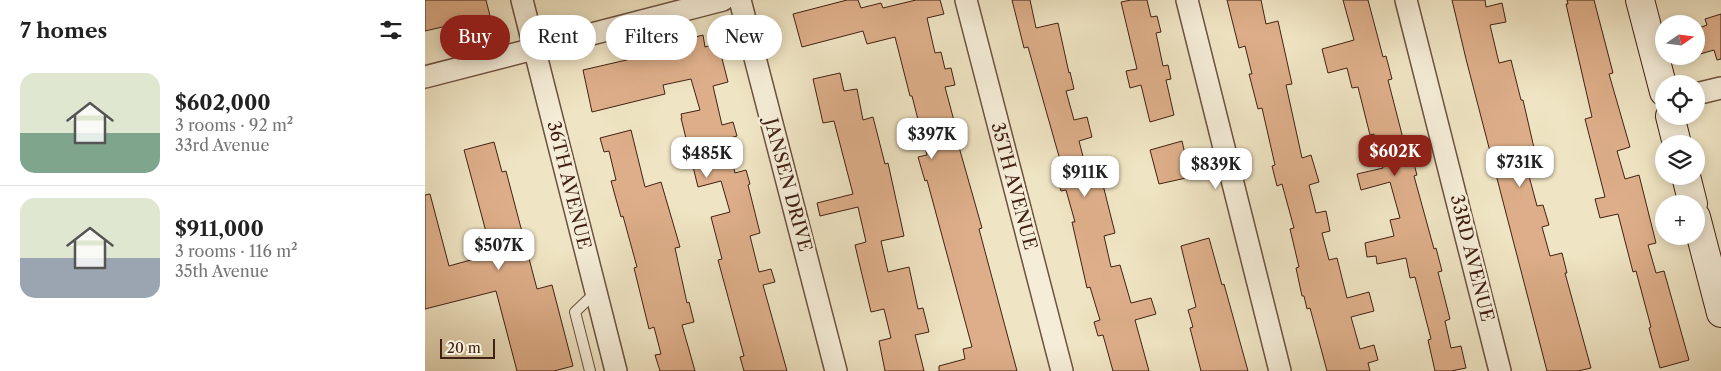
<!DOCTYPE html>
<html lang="en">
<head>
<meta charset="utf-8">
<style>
	:root { --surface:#fff; --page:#f6f6f6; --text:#222; --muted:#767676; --line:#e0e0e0; --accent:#8f2418 }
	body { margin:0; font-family:"Libre Caslon Text",serif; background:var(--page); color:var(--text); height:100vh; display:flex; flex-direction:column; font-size:19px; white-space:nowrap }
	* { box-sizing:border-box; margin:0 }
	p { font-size:16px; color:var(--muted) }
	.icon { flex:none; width:28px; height:28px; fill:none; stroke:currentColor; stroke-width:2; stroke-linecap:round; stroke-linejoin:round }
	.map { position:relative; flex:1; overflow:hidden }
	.side { display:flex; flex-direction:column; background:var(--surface); width:425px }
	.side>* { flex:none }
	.hud { position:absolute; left:15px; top:15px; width:475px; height:45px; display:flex; gap:10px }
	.needle { width:32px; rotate:76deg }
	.tools { position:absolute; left:1230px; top:15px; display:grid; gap:10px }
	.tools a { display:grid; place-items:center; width:50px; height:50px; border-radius:50%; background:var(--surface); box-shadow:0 2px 12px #0003; font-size:25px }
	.scale { position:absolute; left:15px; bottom:12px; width:55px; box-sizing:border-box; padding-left:5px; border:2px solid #412113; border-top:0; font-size:14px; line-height:18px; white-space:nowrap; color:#412113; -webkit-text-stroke:4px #f5edd8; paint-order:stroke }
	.price { position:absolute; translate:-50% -42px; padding:0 11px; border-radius:10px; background:#fff; color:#222; font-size:16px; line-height:32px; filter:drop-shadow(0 1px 2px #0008) }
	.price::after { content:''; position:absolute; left:50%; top:30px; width:15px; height:11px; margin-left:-8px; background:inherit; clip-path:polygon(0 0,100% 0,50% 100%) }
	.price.on { background:var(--accent); color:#fff }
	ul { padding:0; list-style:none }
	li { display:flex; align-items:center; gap:15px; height:125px; padding:0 20px }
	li+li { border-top:1px solid var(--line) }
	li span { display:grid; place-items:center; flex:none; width:140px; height:100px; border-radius:15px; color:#555 }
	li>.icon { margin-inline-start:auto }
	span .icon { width:60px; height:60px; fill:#fffc; stroke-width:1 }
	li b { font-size:21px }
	h2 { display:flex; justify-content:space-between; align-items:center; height:60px; padding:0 20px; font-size:21px }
	.chip { padding:0 18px; border-radius:22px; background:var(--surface); box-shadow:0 2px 12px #0003; font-size:18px; line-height:45px }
	.chip.on { background:var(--accent); color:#fff }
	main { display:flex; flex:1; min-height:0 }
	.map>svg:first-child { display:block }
</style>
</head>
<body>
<main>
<section class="side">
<h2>7 homes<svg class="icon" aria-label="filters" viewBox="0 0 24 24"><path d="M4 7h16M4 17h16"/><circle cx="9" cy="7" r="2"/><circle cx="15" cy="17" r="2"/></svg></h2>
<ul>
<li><span style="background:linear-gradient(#dfe7d0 60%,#7fa58c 0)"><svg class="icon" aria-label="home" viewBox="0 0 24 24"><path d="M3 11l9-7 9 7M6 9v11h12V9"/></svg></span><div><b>$602,000</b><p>3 rooms · 92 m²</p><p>33rd Avenue</p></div></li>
<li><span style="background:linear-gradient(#dfe7d0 60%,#9aa5b1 0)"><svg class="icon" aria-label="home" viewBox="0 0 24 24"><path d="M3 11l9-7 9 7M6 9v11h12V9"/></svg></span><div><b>$911,000</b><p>3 rooms · 116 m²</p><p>35th Avenue</p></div></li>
</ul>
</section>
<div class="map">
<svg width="1296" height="371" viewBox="0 0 1296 371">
	<rect width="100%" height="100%" fill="#efe4c3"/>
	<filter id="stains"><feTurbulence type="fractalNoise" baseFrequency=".004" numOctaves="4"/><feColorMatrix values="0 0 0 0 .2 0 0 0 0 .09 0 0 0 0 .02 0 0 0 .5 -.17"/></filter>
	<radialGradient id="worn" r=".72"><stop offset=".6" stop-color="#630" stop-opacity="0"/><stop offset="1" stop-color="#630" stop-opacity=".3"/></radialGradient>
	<path fill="#ddae89" stroke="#412113" d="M0,0h61l4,16 -65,15z
		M422,0h11l3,8 20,-5 2,5 33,-8h24l4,14 -17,4 8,35 6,-1 4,17 6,-1 4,17 -10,2 12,45 -2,1 27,95 -3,1 38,142h-78v-5l26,-7 -2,-10 9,-2 -45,-167 -2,1 -7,-24 9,-2 -15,-59h-2l-15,-59 -28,7 -4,-13 -61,16 -9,-33z
		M587,0h18l6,28 22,-5 11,50 1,-1 4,17 -8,2 8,29 13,-3 5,20 -13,4 7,27 12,-3 17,68 -11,3 7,31 9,-2 11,38 20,-5 5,16 -21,6 14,51h-36l-10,-36 -5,1 -4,-14 6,-2 -10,-33 -3,1 -15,-66h3l-9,-32 -5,1 -4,-15 7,-2 -36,-127 -4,1z
		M706,0h16l4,17 6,-1 4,16 -5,1 7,33 5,-1 3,14 -5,1 8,35 -24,7 -9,-37 -11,3 -4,-17 11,-2 -16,-67z
		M802,0h34l5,24 12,-3 14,63 -6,1 16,73 9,-3 8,27 -10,3 7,28 10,-2 4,20 -8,2 7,27 8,-2 10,40 22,-6 5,19 -23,6 9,32 14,-4 4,15 -10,3 2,8h-43l-17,-63 -3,1 -3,-13h-2l-6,-28 3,-1 -9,-38 4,-1 -12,-44 -5,2 -5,-20 3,-1 -13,-57 -4,1 -9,-35h3l-7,-28 -6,2z
		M918,0h25l15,57 3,-1 6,23 -4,1 19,74 4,-1 6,22 -3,1 20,73 2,-1 6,23 -4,1 12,47 -5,2 6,27 10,-2 5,22 -15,3h-16l-7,-31 3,-1 -16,-62 -5,1 -4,-20 -29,6 -1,-8 -9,1 -2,-14 29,-7 -4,-16 10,-2 -10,-36 -29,8 -4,-16 26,-6 -9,-34 -4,1 -12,-48 -6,1 -5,-20 -19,5 -6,-24 32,-9z
		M1027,0h33l1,7 16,-4 4,19 -16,3 9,38 12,-3 10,40h2l17,74 -11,2 8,30 6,-1 6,20 -7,2 8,29 12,-3 5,20h-2l26,95 -13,3h-31l-81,-312z
		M1142,0h27l19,73 -4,1 21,73 -13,4 8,28 14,-4 17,68 -8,2 8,28 8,-2 25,89 -29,8 -11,-40 2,-1 -15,-56 -3,1 -15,-58 -18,4 -5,-19 10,-2 -20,-78 7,-2 -26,-113h2z
		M1296,14v45l-4,1 -3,-10 -14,4 -4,-15v-10l11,-4 -2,-6z
		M278,35l2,12 13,-4 10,39 -15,4 9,39 11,-3 4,14 -11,3 9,34 11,-3 4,14 -2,1 12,48 -10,3 9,36 12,-3 4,13 -12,3 24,86h-43l-4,-14 4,-1 -26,-96 4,-1 -11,-42 19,-5 -9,-31 -23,6 -17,-69h1l-1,-4 19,-4 -9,-31 -28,6 2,9 -73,18 -9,-42 100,-23 -2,-6z
		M415,73l4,18 13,-2 6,31 10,-3 12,47 3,-1 16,73 -23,5 7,31 21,-5 9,42 5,-1 6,24 -14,3 9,36h-39l-6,-30 12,-3 -7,-29 -13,3 -13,-54 -3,-13 11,-3 -8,-35 -38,9 -3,-13 36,-9 -19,-73 -11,2 -10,-44z
		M206,130l14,57 16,-5 19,65 -5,1 12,55 2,-1 5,20 -12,3 13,46h-35l-5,-16 6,-1 -7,-27 -5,2 -15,-61 3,-1 -14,-51 -2,1 -10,-36 5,-1 -7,-29 -5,1 -4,-14z
		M757,141l5,22 5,-2 3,15 -36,8 -9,-34z
		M69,142l8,30 4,-1 31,118 15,-4 21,81 -19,5h-37l-21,-80 -71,18v-114l5,-1 19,72 43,-12 -28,-104z
		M784,238l13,47 2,-1 24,87h-47l-11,-43 3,-1 -5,-17 8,-3 -15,-61z"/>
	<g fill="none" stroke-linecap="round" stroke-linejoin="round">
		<g stroke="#6c523f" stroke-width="12">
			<path id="service" d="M165,371l-15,-59 21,-20"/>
		</g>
		<g stroke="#6c523f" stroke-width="24">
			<path id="minor" d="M97,0l94,371
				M315,0l96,371
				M541,0l96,371
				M762,0l93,371
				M981,0l94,371
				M0,77l298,-77
				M1271,94l25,-6"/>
		</g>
		<g stroke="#412113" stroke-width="30">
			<path id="secondary" d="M1215,0l24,92
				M1245,116l7,28
				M1261,176l7,28
				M1271,217l25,96"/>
		</g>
		<use href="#service" stroke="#f5edd8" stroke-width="10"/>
		<use href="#minor" stroke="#f5edd8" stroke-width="21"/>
		<use href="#secondary" stroke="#f5edd8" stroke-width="28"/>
	</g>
	<g text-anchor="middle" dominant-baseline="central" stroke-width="5" stroke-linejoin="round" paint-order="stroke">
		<g font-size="18" fill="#412113" stroke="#f5edd8">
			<text transform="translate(144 185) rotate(76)">36TH AVENUE</text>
			<text transform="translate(363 185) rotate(75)">JANSEN DRIVE</text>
			<text transform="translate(589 186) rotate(75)">35TH AVENUE</text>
			<text transform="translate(1047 258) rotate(76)">33RD AVENUE</text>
		</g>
	</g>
	<rect width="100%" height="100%" filter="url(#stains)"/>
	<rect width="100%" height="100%" fill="url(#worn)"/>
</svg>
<div class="tools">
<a><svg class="needle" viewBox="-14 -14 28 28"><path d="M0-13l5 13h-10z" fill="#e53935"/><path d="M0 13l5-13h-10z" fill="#767676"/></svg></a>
<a><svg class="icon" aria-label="locate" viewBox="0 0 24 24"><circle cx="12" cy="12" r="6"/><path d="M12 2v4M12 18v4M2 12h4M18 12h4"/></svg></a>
<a><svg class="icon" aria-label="layers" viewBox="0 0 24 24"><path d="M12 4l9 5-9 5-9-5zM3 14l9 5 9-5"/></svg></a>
<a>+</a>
</div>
<div class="scale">20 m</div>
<b class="price" style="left:507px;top:160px">$397K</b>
<b class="price on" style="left:970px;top:177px">$602K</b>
<b class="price" style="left:282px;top:179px">$485K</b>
<b class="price" style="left:1095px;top:188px">$731K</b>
<b class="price" style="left:791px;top:190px">$839K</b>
<b class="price" style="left:660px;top:198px">$911K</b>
<b class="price" style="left:74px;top:271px">$507K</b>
<div class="hud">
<a class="chip on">Buy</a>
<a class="chip">Rent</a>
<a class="chip">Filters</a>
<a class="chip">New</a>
</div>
</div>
</main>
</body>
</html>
